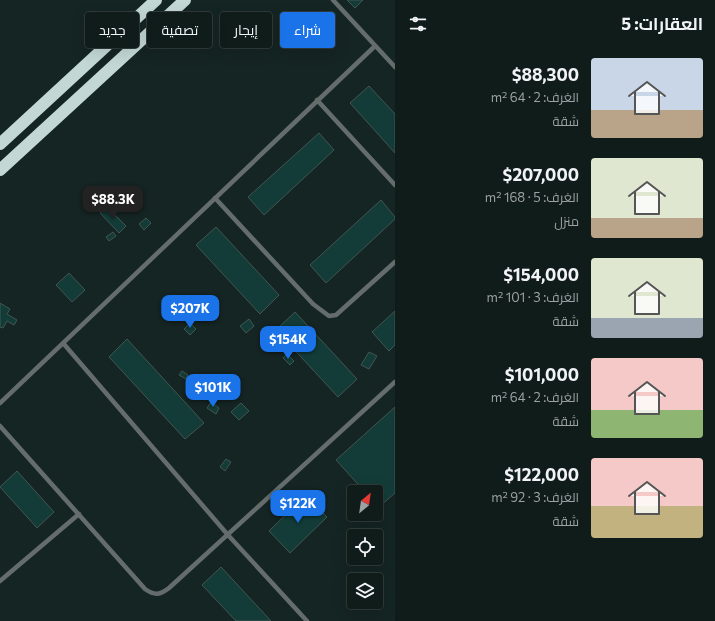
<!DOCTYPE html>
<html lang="ar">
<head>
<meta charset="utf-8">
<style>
	:root { --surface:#101c1a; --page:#1e2927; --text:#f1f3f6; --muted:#9ca1a2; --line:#303a39; --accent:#1a73e8 }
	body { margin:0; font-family:Commissioner,Cairo,sans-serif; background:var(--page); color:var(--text); direction:rtl; height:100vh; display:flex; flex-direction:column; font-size:15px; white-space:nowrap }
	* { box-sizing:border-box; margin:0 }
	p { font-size:13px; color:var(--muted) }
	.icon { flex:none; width:22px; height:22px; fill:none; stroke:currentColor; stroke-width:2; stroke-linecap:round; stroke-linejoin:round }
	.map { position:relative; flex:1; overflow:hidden; direction:ltr }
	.details { display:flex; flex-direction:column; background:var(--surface); width:320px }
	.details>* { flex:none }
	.hud { position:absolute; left:12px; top:12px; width:323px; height:36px; direction:rtl; display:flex; gap:8px }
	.needle { width:26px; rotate:29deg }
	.controls { position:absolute; left:347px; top:485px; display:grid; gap:8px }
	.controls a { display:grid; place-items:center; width:36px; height:36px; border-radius:4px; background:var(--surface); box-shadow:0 4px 16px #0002,0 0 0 1px var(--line); font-size:20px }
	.price { position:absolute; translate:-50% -34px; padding:0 9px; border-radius:8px; background:var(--accent); color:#fff; font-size:13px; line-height:26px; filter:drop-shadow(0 1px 2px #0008) }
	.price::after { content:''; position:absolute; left:50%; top:24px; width:12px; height:9px; margin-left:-6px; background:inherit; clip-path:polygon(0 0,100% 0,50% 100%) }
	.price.selected { background:#222; color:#fff }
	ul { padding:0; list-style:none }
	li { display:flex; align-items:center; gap:12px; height:100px; padding:0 12px }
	li span { display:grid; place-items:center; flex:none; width:112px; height:80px; border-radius:4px; color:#555 }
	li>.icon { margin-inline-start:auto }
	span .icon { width:48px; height:48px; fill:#fffc; stroke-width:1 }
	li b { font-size:17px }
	h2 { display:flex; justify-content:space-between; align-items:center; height:48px; padding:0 12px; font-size:17px }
	.tag { padding:0 14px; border-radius:4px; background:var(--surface); box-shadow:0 4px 16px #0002,0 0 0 1px var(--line); font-size:14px; line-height:36px }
	.tag.selected { background:var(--accent); color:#fff }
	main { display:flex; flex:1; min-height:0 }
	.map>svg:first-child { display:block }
</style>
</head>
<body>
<main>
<section class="details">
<h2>العقارات: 5<svg class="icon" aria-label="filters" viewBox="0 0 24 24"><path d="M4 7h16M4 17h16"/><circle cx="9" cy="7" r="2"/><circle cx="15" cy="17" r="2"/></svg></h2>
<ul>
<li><span style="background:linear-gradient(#c9d6e8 65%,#b9a48a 0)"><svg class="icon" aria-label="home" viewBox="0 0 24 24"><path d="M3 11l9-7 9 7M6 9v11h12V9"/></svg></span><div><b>$88,300</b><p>الغرف: 2 · 64 m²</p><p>شقة</p></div></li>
<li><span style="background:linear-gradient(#dfe7d0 75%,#b9a48a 0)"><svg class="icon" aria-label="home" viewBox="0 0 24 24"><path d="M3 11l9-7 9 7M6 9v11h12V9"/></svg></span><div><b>$207,000</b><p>الغرف: 5 · 168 m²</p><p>منزل</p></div></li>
<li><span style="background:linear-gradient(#dfe7d0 75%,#9aa5b1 0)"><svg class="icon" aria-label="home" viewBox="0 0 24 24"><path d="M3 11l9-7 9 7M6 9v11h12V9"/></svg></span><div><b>$154,000</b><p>الغرف: 3 · 101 m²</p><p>شقة</p></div></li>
<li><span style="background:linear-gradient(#f6c9c9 65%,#8fb573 0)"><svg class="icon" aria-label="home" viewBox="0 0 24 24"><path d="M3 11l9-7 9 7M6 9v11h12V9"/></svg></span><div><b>$101,000</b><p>الغرف: 2 · 64 m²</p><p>شقة</p></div></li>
<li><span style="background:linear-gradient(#f6c9c9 60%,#c2b280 0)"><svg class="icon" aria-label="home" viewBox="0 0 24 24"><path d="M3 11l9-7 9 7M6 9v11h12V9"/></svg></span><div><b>$122,000</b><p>الغرف: 3 · 92 m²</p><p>شقة</p></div></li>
</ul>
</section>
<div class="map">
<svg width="395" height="621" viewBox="0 0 395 621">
	<rect width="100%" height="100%" fill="#152523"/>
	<path fill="#133c38" stroke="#435552" d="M347,0h16l-8,8z
		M369,86l26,28v39l-45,-50z
		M319,133l15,17 -70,65 -16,-18z
		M381,200l14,17v2l-69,64 -16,-18z
		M107,207l19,19 -7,7 -19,-20z
		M146,218l5,5 -7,7 -5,-6z
		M216,227l63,68 -19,19 -64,-69z
		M113,232l3,4 -7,5 -3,-4z
		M69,273l16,17 -13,12 -16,-17z
		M0,303l10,6 -3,5 10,6 -3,5 -7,-4 -4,7 -3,-1z
		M395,311v34l-6,6 -17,-19z
		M295,312l62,67 -19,18 -62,-67z
		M249,319l5,7 -8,7 -6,-7z
		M190,323l6,6 -6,6 -6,-6z
		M127,339l77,84 -19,16 -76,-82z
		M369,352l8,4 -8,13 -8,-4z
		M287,354l7,7 -4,4 -7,-7z
		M182,371l6,4 -2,4 -7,-4z
		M211,402l8,6 -3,6 -9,-6z
		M241,403l8,8 -10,9 -8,-8z
		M395,407v86l-16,14 -3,-3v-12h-11l-29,-32z
		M226,459l5,3 -6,9 -5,-4z
		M17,471l37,41 -17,16 -37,-41z
		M306,495l21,22 -37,36 -21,-22z
		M221,567l50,54h-35l-34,-36z"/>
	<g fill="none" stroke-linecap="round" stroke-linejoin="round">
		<path stroke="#656d6c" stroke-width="4.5" d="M333,0l62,67
			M317,100l78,85
			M215,198l98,106 16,12 7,-1 59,-53
			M63,343l165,192 79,86
			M0,403l375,-357
			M0,426l145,163c10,7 15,6 24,-1l226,-206
			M0,581l79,-67"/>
		<path stroke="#c3d8d5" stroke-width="12" d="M0,144l156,-144
			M0,170l185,-170"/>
	</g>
</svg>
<div class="controls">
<a><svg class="needle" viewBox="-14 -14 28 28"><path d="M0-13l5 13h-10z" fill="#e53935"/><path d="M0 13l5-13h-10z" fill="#9ca1a2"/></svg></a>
<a><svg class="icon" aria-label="locate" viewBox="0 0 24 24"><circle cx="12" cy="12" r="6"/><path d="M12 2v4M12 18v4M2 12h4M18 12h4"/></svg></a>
<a><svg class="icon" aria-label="layers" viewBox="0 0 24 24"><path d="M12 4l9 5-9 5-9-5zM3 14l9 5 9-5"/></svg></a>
</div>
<b class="price selected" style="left:113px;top:220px">$88.3K</b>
<b class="price" style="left:190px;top:329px">$207K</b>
<b class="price" style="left:288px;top:360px">$154K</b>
<b class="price" style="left:213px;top:408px">$101K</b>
<b class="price" style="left:298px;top:524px">$122K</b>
<div class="hud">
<a class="tag selected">شراء</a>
<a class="tag">إيجار</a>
<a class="tag">تصفية</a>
<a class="tag">جديد</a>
</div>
</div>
</main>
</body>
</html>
